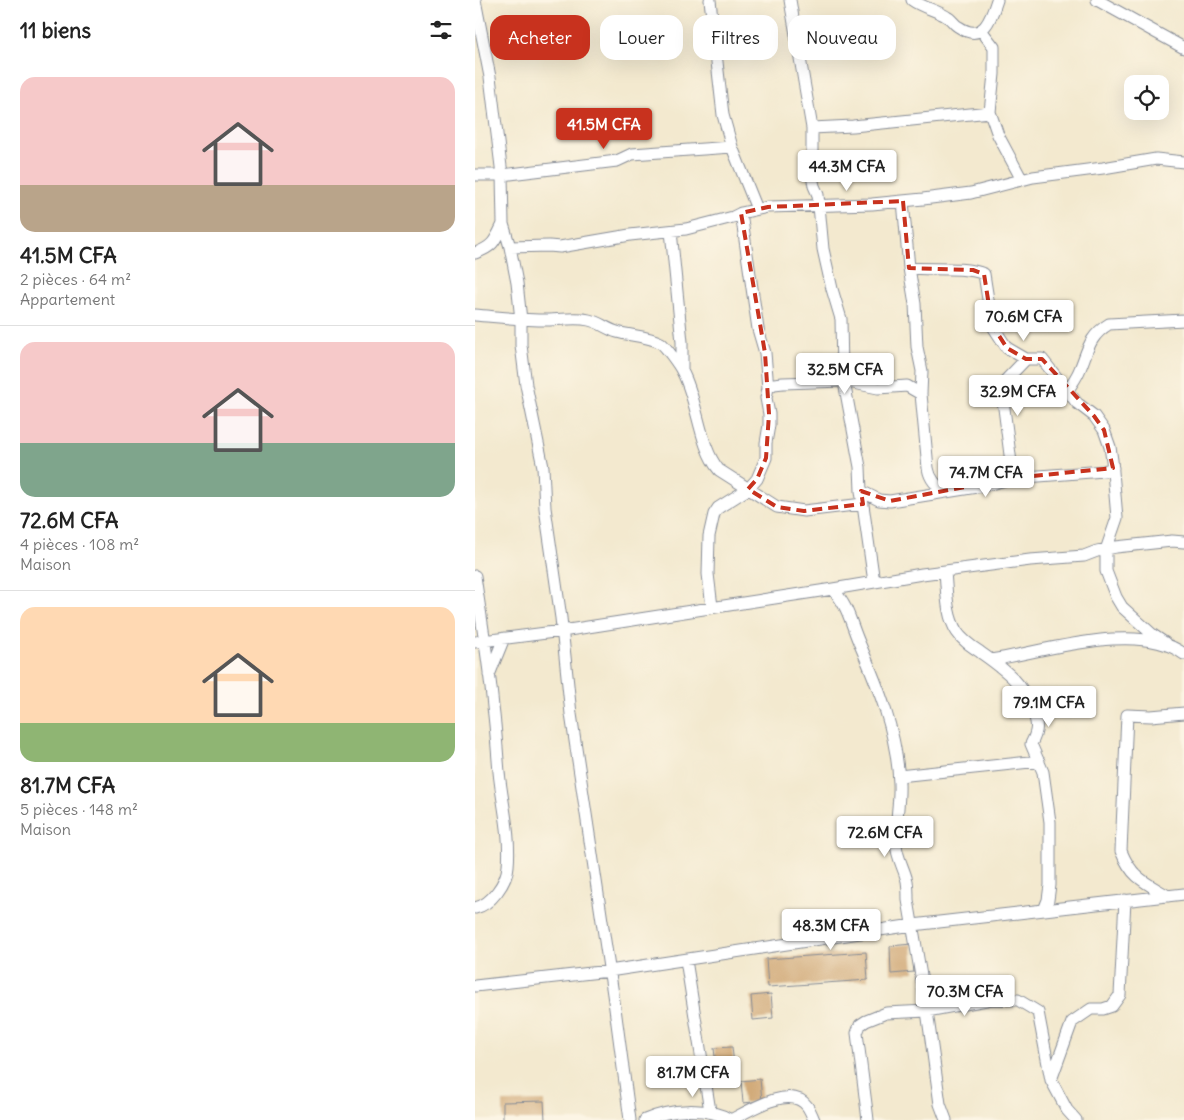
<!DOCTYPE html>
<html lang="fr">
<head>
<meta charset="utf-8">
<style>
	:root { --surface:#fff; --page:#f2f2f2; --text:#222; --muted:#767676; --line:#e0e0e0; --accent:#c8321e }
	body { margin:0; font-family:Delius,sans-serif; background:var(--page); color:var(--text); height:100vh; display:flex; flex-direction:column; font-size:19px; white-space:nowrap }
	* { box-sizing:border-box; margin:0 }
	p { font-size:16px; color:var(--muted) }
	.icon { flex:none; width:28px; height:28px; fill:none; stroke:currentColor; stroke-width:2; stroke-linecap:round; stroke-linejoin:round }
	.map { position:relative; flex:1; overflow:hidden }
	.drawer { display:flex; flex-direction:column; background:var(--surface); width:475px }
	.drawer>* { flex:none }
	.banner { position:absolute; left:15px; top:15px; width:475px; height:45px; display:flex; gap:10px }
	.tools { position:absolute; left:649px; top:75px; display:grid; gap:10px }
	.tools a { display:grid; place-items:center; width:45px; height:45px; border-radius:10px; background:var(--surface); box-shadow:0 5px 20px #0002; font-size:25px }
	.price { position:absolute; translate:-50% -42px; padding:0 11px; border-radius:5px; background:#fff; color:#222; font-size:16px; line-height:32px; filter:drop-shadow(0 1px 2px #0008) }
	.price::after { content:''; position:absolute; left:50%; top:30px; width:15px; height:11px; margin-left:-8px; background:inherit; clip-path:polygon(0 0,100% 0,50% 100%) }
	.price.active { background:var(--accent); color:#fff }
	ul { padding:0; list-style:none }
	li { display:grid; align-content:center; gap:10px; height:265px; padding:0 20px }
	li+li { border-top:1px solid var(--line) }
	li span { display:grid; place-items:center; height:155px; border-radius:15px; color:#555 }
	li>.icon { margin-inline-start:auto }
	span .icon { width:90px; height:90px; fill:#fffc; stroke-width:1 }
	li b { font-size:21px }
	h2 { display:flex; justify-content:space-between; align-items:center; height:60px; padding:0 20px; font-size:21px }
	.pill { padding:0 18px; border-radius:15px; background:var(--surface); box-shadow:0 5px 20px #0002; font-size:18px; line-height:45px }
	.pill.active { background:var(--accent); color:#fff }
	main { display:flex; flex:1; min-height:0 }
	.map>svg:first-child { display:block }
</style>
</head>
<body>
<main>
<section class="drawer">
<h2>11 biens<svg class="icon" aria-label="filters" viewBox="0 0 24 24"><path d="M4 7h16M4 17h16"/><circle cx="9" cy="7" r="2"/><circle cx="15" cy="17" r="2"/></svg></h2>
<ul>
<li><span style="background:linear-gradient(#f6c9c9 70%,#b9a48a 0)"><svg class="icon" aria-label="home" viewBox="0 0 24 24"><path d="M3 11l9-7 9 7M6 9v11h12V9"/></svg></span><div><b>41.5M CFA</b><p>2 pièces · 64 m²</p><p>Appartement</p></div></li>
<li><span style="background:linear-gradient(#f6c9c9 65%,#7fa58c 0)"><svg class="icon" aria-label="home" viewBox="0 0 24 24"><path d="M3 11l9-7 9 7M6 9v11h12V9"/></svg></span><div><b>72.6M CFA</b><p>4 pièces · 108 m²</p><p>Maison</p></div></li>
<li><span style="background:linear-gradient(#ffd9b3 75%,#8fb573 0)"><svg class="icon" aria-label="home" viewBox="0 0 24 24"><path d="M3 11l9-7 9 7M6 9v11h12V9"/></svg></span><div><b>81.7M CFA</b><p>5 pièces · 148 m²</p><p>Maison</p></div></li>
</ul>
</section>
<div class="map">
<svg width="709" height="1120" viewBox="0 0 709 1120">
	<rect width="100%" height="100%" fill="#fcf5e5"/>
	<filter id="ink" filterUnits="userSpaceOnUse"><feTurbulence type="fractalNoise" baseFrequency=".02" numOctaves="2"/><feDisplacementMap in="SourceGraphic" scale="10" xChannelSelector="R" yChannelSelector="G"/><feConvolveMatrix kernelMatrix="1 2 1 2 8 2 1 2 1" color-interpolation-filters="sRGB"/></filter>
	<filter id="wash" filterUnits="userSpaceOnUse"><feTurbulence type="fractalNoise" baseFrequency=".0096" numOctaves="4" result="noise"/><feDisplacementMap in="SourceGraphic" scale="20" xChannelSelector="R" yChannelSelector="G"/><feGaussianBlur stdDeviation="1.12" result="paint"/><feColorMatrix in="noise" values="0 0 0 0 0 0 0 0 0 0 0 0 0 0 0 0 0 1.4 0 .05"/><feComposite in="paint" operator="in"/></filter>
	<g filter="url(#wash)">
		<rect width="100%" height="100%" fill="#f3e9cf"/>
		<g id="blocks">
			<path fill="#d2ab7a" d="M437,944l2,28 -23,2 -1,-28z
				M391,952l2,28 -100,7 -2,-28z
				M296,994l2,24 -20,2 -2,-24z
				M257,1047l3,26 -18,2 -3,-27z
				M285,1079l2,22 -19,2 -2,-22z
				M69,1101l1,19h-42v-18z"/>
		</g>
	</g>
	<g filter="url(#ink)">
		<use href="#blocks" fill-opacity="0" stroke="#878c96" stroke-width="1"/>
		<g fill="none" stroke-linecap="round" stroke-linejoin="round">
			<g stroke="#878c96" stroke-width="13">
				<path id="minor" d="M0,0l15,77 12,98 1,49 7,23 7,36 4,37v25l5,40 17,82 2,41 16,110 10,96 43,287 16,119
					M235,0l13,115 9,32 25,62
					M315,0l22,128v48l2,10 4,9 5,54 9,40 9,30 1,52 18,96 1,24 13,91
					M437,0c11,8 25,10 35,17 5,2 7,8 12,10 24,16 32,-8 38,-27
					M622,0l87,48
					M506,30l13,17v27l-4,38 8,23 24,45
					M337,128l41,-2 137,-14
					M0,175h27l115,-14 15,-7 100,-7
					M428,201l6,67 6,36 2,43 5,24 -1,23 7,74c2,12 8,17 18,24
					M196,231l11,111v28
					M35,247l39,-1 11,1 70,-12 56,-6 47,-12 8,-4 27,-6 104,-3 51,-5 48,-6 62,-16 70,-9 53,-9 28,3
					M0,253c18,-6 20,-12 28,-29
					M434,268c23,2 54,-2 75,6l8,51 15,23 19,11h16l35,44 17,13 10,14 6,17 2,13 5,58 -11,32v21l10,26 6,10 31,28 12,8
					M0,315c24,2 48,5 72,5 15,0 28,-3 42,0 10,2 18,9 28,12 14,4 32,4 44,11 5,4 18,22 21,28 16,29 17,76 37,99l58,37 27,4 59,-7
					M293,388l6,-4 9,-1 61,-2 34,7 29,-2 14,8
					M593,390c4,-7 9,-13 12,-21 8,-19 9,-33 29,-45l75,-4
					M538,478l-12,-93 25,-26
					M386,491l18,9 11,1 93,-15 30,-8 91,-7 9,-3
					M470,572c2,20 1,43 12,60 6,9 14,14 23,20 25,18 42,29 53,59 5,14 5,20 -2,33l12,28 7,50v63l-2,15 -4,10
					M0,576c6,43 14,87 18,131 3,22 4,43 6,65 3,31 12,62 9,94 -1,16 -17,39 -33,42
					M358,589c16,20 16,29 25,51 20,46 39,92 41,143 1,20 -4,41 -3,61 1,14 8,24 11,37 1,6 1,13 1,19l19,111 13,93 6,16
					M237,607l-4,-33 1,-38 5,-22 4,-6 30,-19 9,-10 9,-21v-15l3,-18v-11l-3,-16 2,-10 -3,-35 -7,-24 -17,-116
					M0,642l87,-11 271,-42 89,-15 108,-14 54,-4 13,-5 19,-4 56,-6 12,1
					M516,660c52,-8 148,-40 193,-6
					M14,675l15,-37
					M424,776l140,-15
					M693,896c-24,-14 -36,-18 -47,-45l6,-136 24,1 33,-3
					M211,960l24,151
					M0,986l134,-15 304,-46 271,-31
					M576,1080l21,-58 19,-13h12l9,-3 8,-11 5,-95
					M170,1120c24,-11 62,-14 86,0 17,-9 60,-36 76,-14 3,4 5,9 7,14
					M393,1120l-11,-87 3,-8 6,-4 20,-8 41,-2 65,-12 26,1 20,12 13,68 16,30 9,10"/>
			</g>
			<use href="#minor" stroke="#fff" stroke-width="11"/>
		</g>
	</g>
	<path fill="none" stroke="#c8321e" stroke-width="4" stroke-dasharray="10 6" stroke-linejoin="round" d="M428,201l6,67 64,2 11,4 8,51 15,23 19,11h16l52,57 10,14 9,38 -100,10 -123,23 -29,-10 2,13 -59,7 -27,-4 -29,-18 9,-10 9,-21 3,-44 -4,-61 -24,-140 27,-6z"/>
</svg>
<div class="tools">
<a><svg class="icon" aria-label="locate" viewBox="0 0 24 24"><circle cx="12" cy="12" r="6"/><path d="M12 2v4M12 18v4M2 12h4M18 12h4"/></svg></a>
</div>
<b class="price active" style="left:129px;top:150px">41.5M CFA</b>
<b class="price" style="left:372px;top:192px">44.3M CFA</b>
<b class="price" style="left:549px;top:342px">70.6M CFA</b>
<b class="price" style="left:370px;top:395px">32.5M CFA</b>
<b class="price" style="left:543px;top:417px">32.9M CFA</b>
<b class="price" style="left:511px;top:498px">74.7M CFA</b>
<b class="price" style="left:574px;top:728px">79.1M CFA</b>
<b class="price" style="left:410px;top:858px">72.6M CFA</b>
<b class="price" style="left:356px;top:951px">48.3M CFA</b>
<b class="price" style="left:490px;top:1017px">70.3M CFA</b>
<b class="price" style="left:218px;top:1098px">81.7M CFA</b>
<div class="banner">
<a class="pill active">Acheter</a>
<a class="pill">Louer</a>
<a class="pill">Filtres</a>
<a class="pill">Nouveau</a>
</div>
</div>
</main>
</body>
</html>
